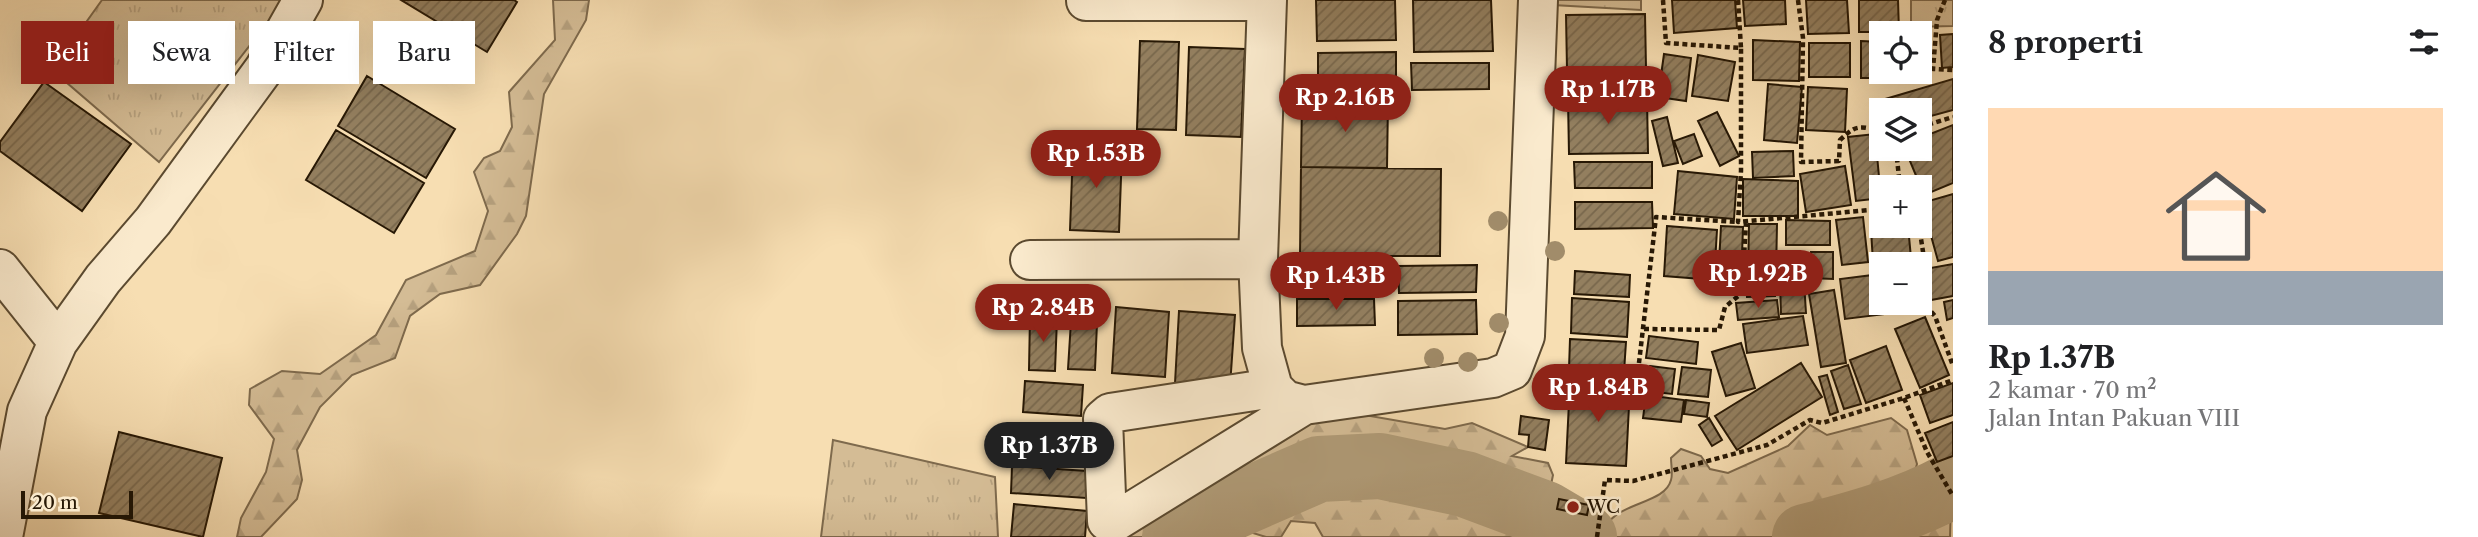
<!DOCTYPE html>
<html lang="id">
<head>
<meta charset="utf-8">
<style>
	:root { --surface:#fff; --page:#f2f2f2; --text:#202124; --muted:#757577; --line:#e0e0e0; --accent:#8f2418 }
	body { margin:0; font-family:"Libre Caslon Text",serif; background:var(--page); color:var(--text); height:100vh; display:flex; flex-direction:column; font-size:26px; white-space:nowrap }
	* { box-sizing:border-box; margin:0 }
	p { font-size:23px; color:var(--muted) }
	.icon { flex:none; width:38px; height:38px; fill:none; stroke:currentColor; stroke-width:2; stroke-linecap:round; stroke-linejoin:round }
	.map { position:relative; flex:1; overflow:hidden }
	.drawer { display:flex; flex-direction:column; background:var(--surface); width:525px }
	.drawer>* { flex:none }
	.top-card { position:absolute; left:21px; top:21px; width:665px; height:63px; display:flex; gap:14px }
	.controls { position:absolute; left:1869px; top:21px; display:grid; gap:14px }
	.controls a { display:grid; place-items:center; width:63px; height:63px; border-radius:0px; background:var(--surface); box-shadow:0 7px 28px #0002; font-size:35px }
	.scale { position:absolute; left:21px; bottom:18px; width:112px; box-sizing:border-box; padding-left:7px; border:4px solid #271805; border-top:0; font-size:19px; line-height:24px; white-space:nowrap; color:#271805; -webkit-text-stroke:5px #faeacd; paint-order:stroke }
	.price { position:absolute; translate:-50% -60px; padding:0 16px; border-radius:24px; background:var(--accent); color:#fff; font-size:23px; line-height:46px; filter:drop-shadow(0 2px 4px #0008) }
	.price::after { content:''; position:absolute; left:50%; top:42px; width:21px; height:16px; margin-left:-10px; background:inherit; clip-path:polygon(0 0,100% 0,50% 100%) }
	.price.active { background:#222; color:#fff }
	ul { padding:0; list-style:none }
	li { display:grid; align-content:center; gap:14px; height:371px; padding:0 35px }
	li+li { border-top:2px solid var(--line) }
	li span { display:grid; place-items:center; height:217px; border-radius:0px; color:#555 }
	li>.icon { margin-inline-start:auto }
	span .icon { width:126px; height:126px; fill:#fffc; stroke-width:1 }
	li b { font-size:30px }
	h2 { display:flex; justify-content:space-between; align-items:center; height:84px; padding:0 35px; font-size:30px }
	.tag { padding:0 24px; border-radius:0px; background:var(--surface); box-shadow:0 7px 28px #0002; font-size:24px; line-height:63px }
	.tag.active { background:var(--accent); color:#fff }
	main { display:flex; flex:1; min-height:0 }
	.map>svg:first-child { display:block }
</style>
</head>
<body>
<main>
<div class="map">
<svg width="1953" height="537" viewBox="0 0 1953 537">
	<defs>
		<pattern id="grass-tufts" width="24" height="20" patternUnits="userSpaceOnUse" patternTransform="scale(1.75)"><rect width="24" height="20" fill="#d4bc95"/><path d="M3 7l-1-3M5 7V3M7 7l1-3M15 17l-1-3M17 17v-4M19 17l1-3" fill="none" stroke="#b6a17f"/></pattern>
		<pattern id="forest-firs" width="22" height="20" patternUnits="userSpaceOnUse" patternTransform="scale(1.75)"><rect width="22" height="20" fill="#d4bc95"/><path d="M5 1l3.5 6h-7zM16 11l3.5 6h-7z" fill="#b6a17f"/></pattern>
		<pattern id="building-hatch" width="6" height="6" patternUnits="userSpaceOnUse" patternTransform="scale(1.75)"><rect width="6" height="6" fill="#937f5f"/><path d="M-1 1l2-2M0 6l6-6M5 7l2-2" fill="none" stroke="#78674c"/></pattern>
	</defs>
	<rect width="100%" height="100%" fill="#f7deb2"/>
	<filter id="stains"><feTurbulence type="fractalNoise" baseFrequency=".00286" numOctaves="4"/><feColorMatrix values="0 0 0 0 .2 0 0 0 0 .09 0 0 0 0 .02 0 0 0 .5 -.17"/></filter>
	<radialGradient id="worn" r=".72"><stop offset=".6" stop-color="#630" stop-opacity="0"/><stop offset="1" stop-color="#630" stop-opacity=".3"/></radialGradient>
	<path fill="url(#grass-tufts)" stroke="#7e6a4d" stroke-width="2" d="M102,0h183l-126,162 -107,-92z
		M1553,0h88v10l-88,-5z
		M1911,0h42v26l-42,1z
		M833,440l162,37 3,60h-177z"/>
	<path fill="url(#forest-firs)" stroke="#7e6a4d" stroke-width="2" d="M553,0h36l-3,20 -42,74 -18,122 -9,18 -37,51 -40,9 -30,22 -15,42 -43,17 -32,32 -23,43 5,30 -5,19 -36,38h-24l4,-19 25,-46 8,-33 -25,-34 1,-16 32,-18 38,3 56,-39 30,-55 69,-29 13,-40 -14,-39 10,-14 16,-7 12,-24 -3,-35 46,-52z
		M1330,409l115,20 27,-6 56,24 -16,9 36,7 5,12 -8,39 -25,5 -5,11v7h-192l-8,-14 -24,-2 -10,16h-15l-26,-8 -13,8h-100z
		M1891,418l16,12 10,34 -4,14 -20,19 2,7 11,10 33,-11 12,3 -1,31h-349c8,-37 63,-30 70,-57 2,-6 0,-15 0,-22l10,-9 20,7 9,13 18,4 60,-27 22,-21 17,10z"/>
	<g fill="none" stroke-linecap="round" stroke-linejoin="round">
		<path stroke="#b09b77" stroke-width="66" d="M1175,537l11,-10 133,-58 61,-3 85,18 80,30 39,23
			M1805,537c51,-13 102,-27 148,-52"/>
	</g>
	<path fill="url(#building-hatch)" stroke="#271805" stroke-width="2" d="M401,0h113l3,2 -30,50z
		M1316,0h79l1,40 -79,1z
		M1413,0h78l2,51 -79,1z
		M1672,0h63l2,28 -63,5z
		M1743,0h42l1,24 -41,2z
		M1806,0h41l2,33 -41,1z
		M1859,0h39l1,32h-40z
		M1645,14l1,54 -79,1 -1,-54z
		M1953,34v33l-11,1 -2,-33z
		M1753,40l47,2 -1,39 -46,-1z
		M1140,41l39,1 -3,88 -39,-1z
		M1861,41l20,1v30h6v6h-26z
		M1809,43h41v34h-41z
		M1189,47l56,2 -4,88 -55,-2z
		M1396,52v27l-78,1v-27z
		M1664,54l27,4 -5,43 -28,-4z
		M1698,55l37,7 -7,39 -36,-5z
		M1411,63h78v26l-77,1z
		M367,76l88,53 -29,49 -88,-52z
		M1953,79v31l-33,9v-9h-34l-4,-10z
		M44,82l87,62 -49,67 -82,-60v-9z
		M1768,84l34,3 -5,56 -33,-3z
		M1808,87l39,2 -2,43 -39,-2z
		M1647,99l1,54 -79,1 -1,-54z
		M1302,100l86,1 -1,67 -86,-1z
		M1717,112l22,44 -19,10 -22,-45z
		M1667,117l11,46 -15,3 -11,-45z
		M1953,125v58l-29,12 -19,-46h15v-11z
		M336,130l88,53 -30,50 -88,-53z
		M1694,134l8,22 -19,8 -9,-23z
		M1875,134l6,64 -25,3 -8,-64z
		M1073,149l49,2 -3,81 -49,-2z
		M1793,151l1,25 -41,2 -1,-26z
		M1574,162h78v26h-77z
		M1845,166l6,39 -45,7 -6,-38z
		M1301,167l140,2 -1,87h-140z
		M1678,171l59,6 -3,42 -60,-5z
		M1743,179l55,2v35h-55z
		M1953,194v63l-15,4 -16,-58z
		M1575,202h77l1,26 -78,1z
		M1881,213v13h27l3,32 -38,4 -3,-48z
		M1863,217l5,45 -26,3 -6,-45z
		M1786,220l44,1v24h-44z
		M1749,224h28l-1,51h-28z
		M1667,226l50,4 -3,50 -50,-4z
		M1721,226l22,1 -2,56 -23,-1z
		M1780,252h22l1,26h-23z
		M1811,252h22v27l-22,-1z
		M1374,263v27h-78v-26z
		M1953,264v32l-22,4 -6,-31z
		M1477,265l-1,27 -77,1 -1,-27z
		M1575,271l55,4 -1,22 -55,-3z
		M1881,274v29h27l2,8 -65,8 -5,-40z
		M1774,280l1,16 -28,1 -1,-16z
		M1804,282l2,31 -25,1 -1,-31z
		M1834,290l12,73 -25,4 -12,-73z
		M1572,298l57,4 -2,35 -56,-4z
		M1297,299h77l1,26 -78,1z
		M1476,300l1,34 -79,1v-34z
		M1777,300l2,17 -41,3 -2,-17z
		M1953,300v18l-6,2 -3,-18z
		M1116,307l53,5 -4,65 -53,-4z
		M1179,311l56,4 -5,71 -55,-3z
		M1030,316l27,2 -2,53 -26,-1z
		M1803,316l5,29 -61,8 -4,-29z
		M1925,317l24,58 -29,13 -25,-59z
		M1071,321l26,2 -2,47 -27,-1z
		M1649,336l49,6 -2,22 -50,-6z
		M1570,339l56,3 -2,30 -55,-3z
		M1741,343l14,45 -29,8 -14,-44z
		M1886,346l16,44 -36,13 -16,-43z
		M1801,363l21,34 -85,53 -22,-34z
		M1848,365l13,39 -17,5 -13,-38z
		M1650,366l25,3 -3,25 -26,-3z
		M1682,367l29,3 -3,27 -30,-3z
		M1827,375l11,37 -8,3 -11,-38z
		M1025,381l58,4 -2,31 -58,-4z
		M1570,382l60,4 -4,80 -60,-3z
		M1953,383v32l-23,8 -10,-28z
		M1646,395l38,5 -3,22 -38,-4z
		M1686,400l23,3 -2,14 -23,-3z
		M1521,416l28,4 -4,30 -17,-3 1,-12 -10,-1z
		M1709,418l13,22 -10,6 -13,-21z
		M1953,422v34l-16,6 -12,-29z
		M1021,424l60,2 -1,28 -60,-2z
		M119,432l103,26 -19,79 -104,-24z
		M1012,466l75,5 -1,27 -75,-5z
		M1559,499l30,6 -2,10 -30,-6z
		M1014,504l73,7 -2,26h-74z"/>
	<g fill="none" stroke-linecap="round" stroke-linejoin="round">
		<g stroke="#5b4a30" stroke-width="42">
			<path id="minor" d="M1267,0l-9,259 4,89 11,40 12,12 19,5 189,-27 19,-8 13,-34 13,-336
				M1086,1h181
				M1030,260l228,-1
				M0,269l58,73
				M1273,388l-163,25 -7,6 4,102 6,2 191,-118
				M3,537l24,-126 31,-69 45,-63 50,-58 111,-152 39,-69"/>
		</g>
		<path stroke="#271805" stroke-width="4.5" stroke-dasharray="5 3.5" stroke-linecap="butt" d="M1663,0l3,43 75,5v123l-3,51 143,-13
			M1738,0l3,48
			M1798,0l5,38 -2,124 38,-1 1,-21c17,-16 19,-14 41,-9
			M1945,0l-8,20 -4,49 20,1
			M1920,127l33,-10
			M1896,149l4,38
			M1914,264l10,-6 -5,-32
			M1920,299l15,17 18,50
			M1644,329l75,1 6,-23 17,-14 4,-71
			M1637,380l19,-163 82,5
			M1904,398l23,54 26,44
			M1597,537l8,-57 28,1 134,-36 43,-25 12,3 82,-25 49,-18"/>
		<use href="#minor" stroke="#faeacd" stroke-width="38"/>
	</g>
	<g fill="#a18c6a">
		<circle cx="1498" cy="221" r="10"/>
		<circle cx="1555" cy="251" r="10"/>
		<circle cx="1499" cy="323" r="10"/>
		<circle cx="1434" cy="358" r="10"/>
		<circle cx="1468" cy="362" r="10"/>
	</g>
	<circle fill="#8f2418" stroke="#faeacd" stroke-width="2.5" cx="1573" cy="507" r="7"/>
	<g text-anchor="middle" dominant-baseline="central" stroke-width="5" stroke-linejoin="round" paint-order="stroke">
		<g font-size="18" fill="#271805" stroke="#faeacd" text-anchor="start">
			<text x="1587" y="507">WC</text>
		</g>
	</g>
	<rect width="100%" height="100%" filter="url(#stains)"/>
	<rect width="100%" height="100%" fill="url(#worn)"/>
</svg>
<div class="controls">
<a><svg class="icon" aria-label="locate" viewBox="0 0 24 24"><circle cx="12" cy="12" r="6"/><path d="M12 2v4M12 18v4M2 12h4M18 12h4"/></svg></a>
<a><svg class="icon" aria-label="layers" viewBox="0 0 24 24"><path d="M12 4l9 5-9 5-9-5zM3 14l9 5 9-5"/></svg></a>
<a>+</a>
<a>−</a>
</div>
<div class="scale">20 m</div>
<b class="price" style="left:1608px;top:126px">Rp 1.17B</b>
<b class="price" style="left:1345px;top:134px">Rp 2.16B</b>
<b class="price" style="left:1096px;top:190px">Rp 1.53B</b>
<b class="price" style="left:1758px;top:310px">Rp 1.92B</b>
<b class="price" style="left:1336px;top:312px">Rp 1.43B</b>
<b class="price" style="left:1043px;top:344px">Rp 2.84B</b>
<b class="price" style="left:1598px;top:424px">Rp 1.84B</b>
<b class="price active" style="left:1049px;top:482px">Rp 1.37B</b>
<div class="top-card">
<a class="tag active">Beli</a>
<a class="tag">Sewa</a>
<a class="tag">Filter</a>
<a class="tag">Baru</a>
</div>
</div>
<section class="drawer">
<h2>8 properti<svg class="icon" aria-label="filters" viewBox="0 0 24 24"><path d="M4 7h16M4 17h16"/><circle cx="9" cy="7" r="2"/><circle cx="15" cy="17" r="2"/></svg></h2>
<ul>
<li><span style="background:linear-gradient(#ffd9b3 75%,#9aa5b1 0)"><svg class="icon" aria-label="home" viewBox="0 0 24 24"><path d="M3 11l9-7 9 7M6 9v11h12V9"/></svg></span><div><b>Rp 1.37B</b><p>2 kamar · 70 m²</p><p>Jalan Intan Pakuan VIII</p></div></li>
</ul>
</section>
</main>
</body>
</html>
